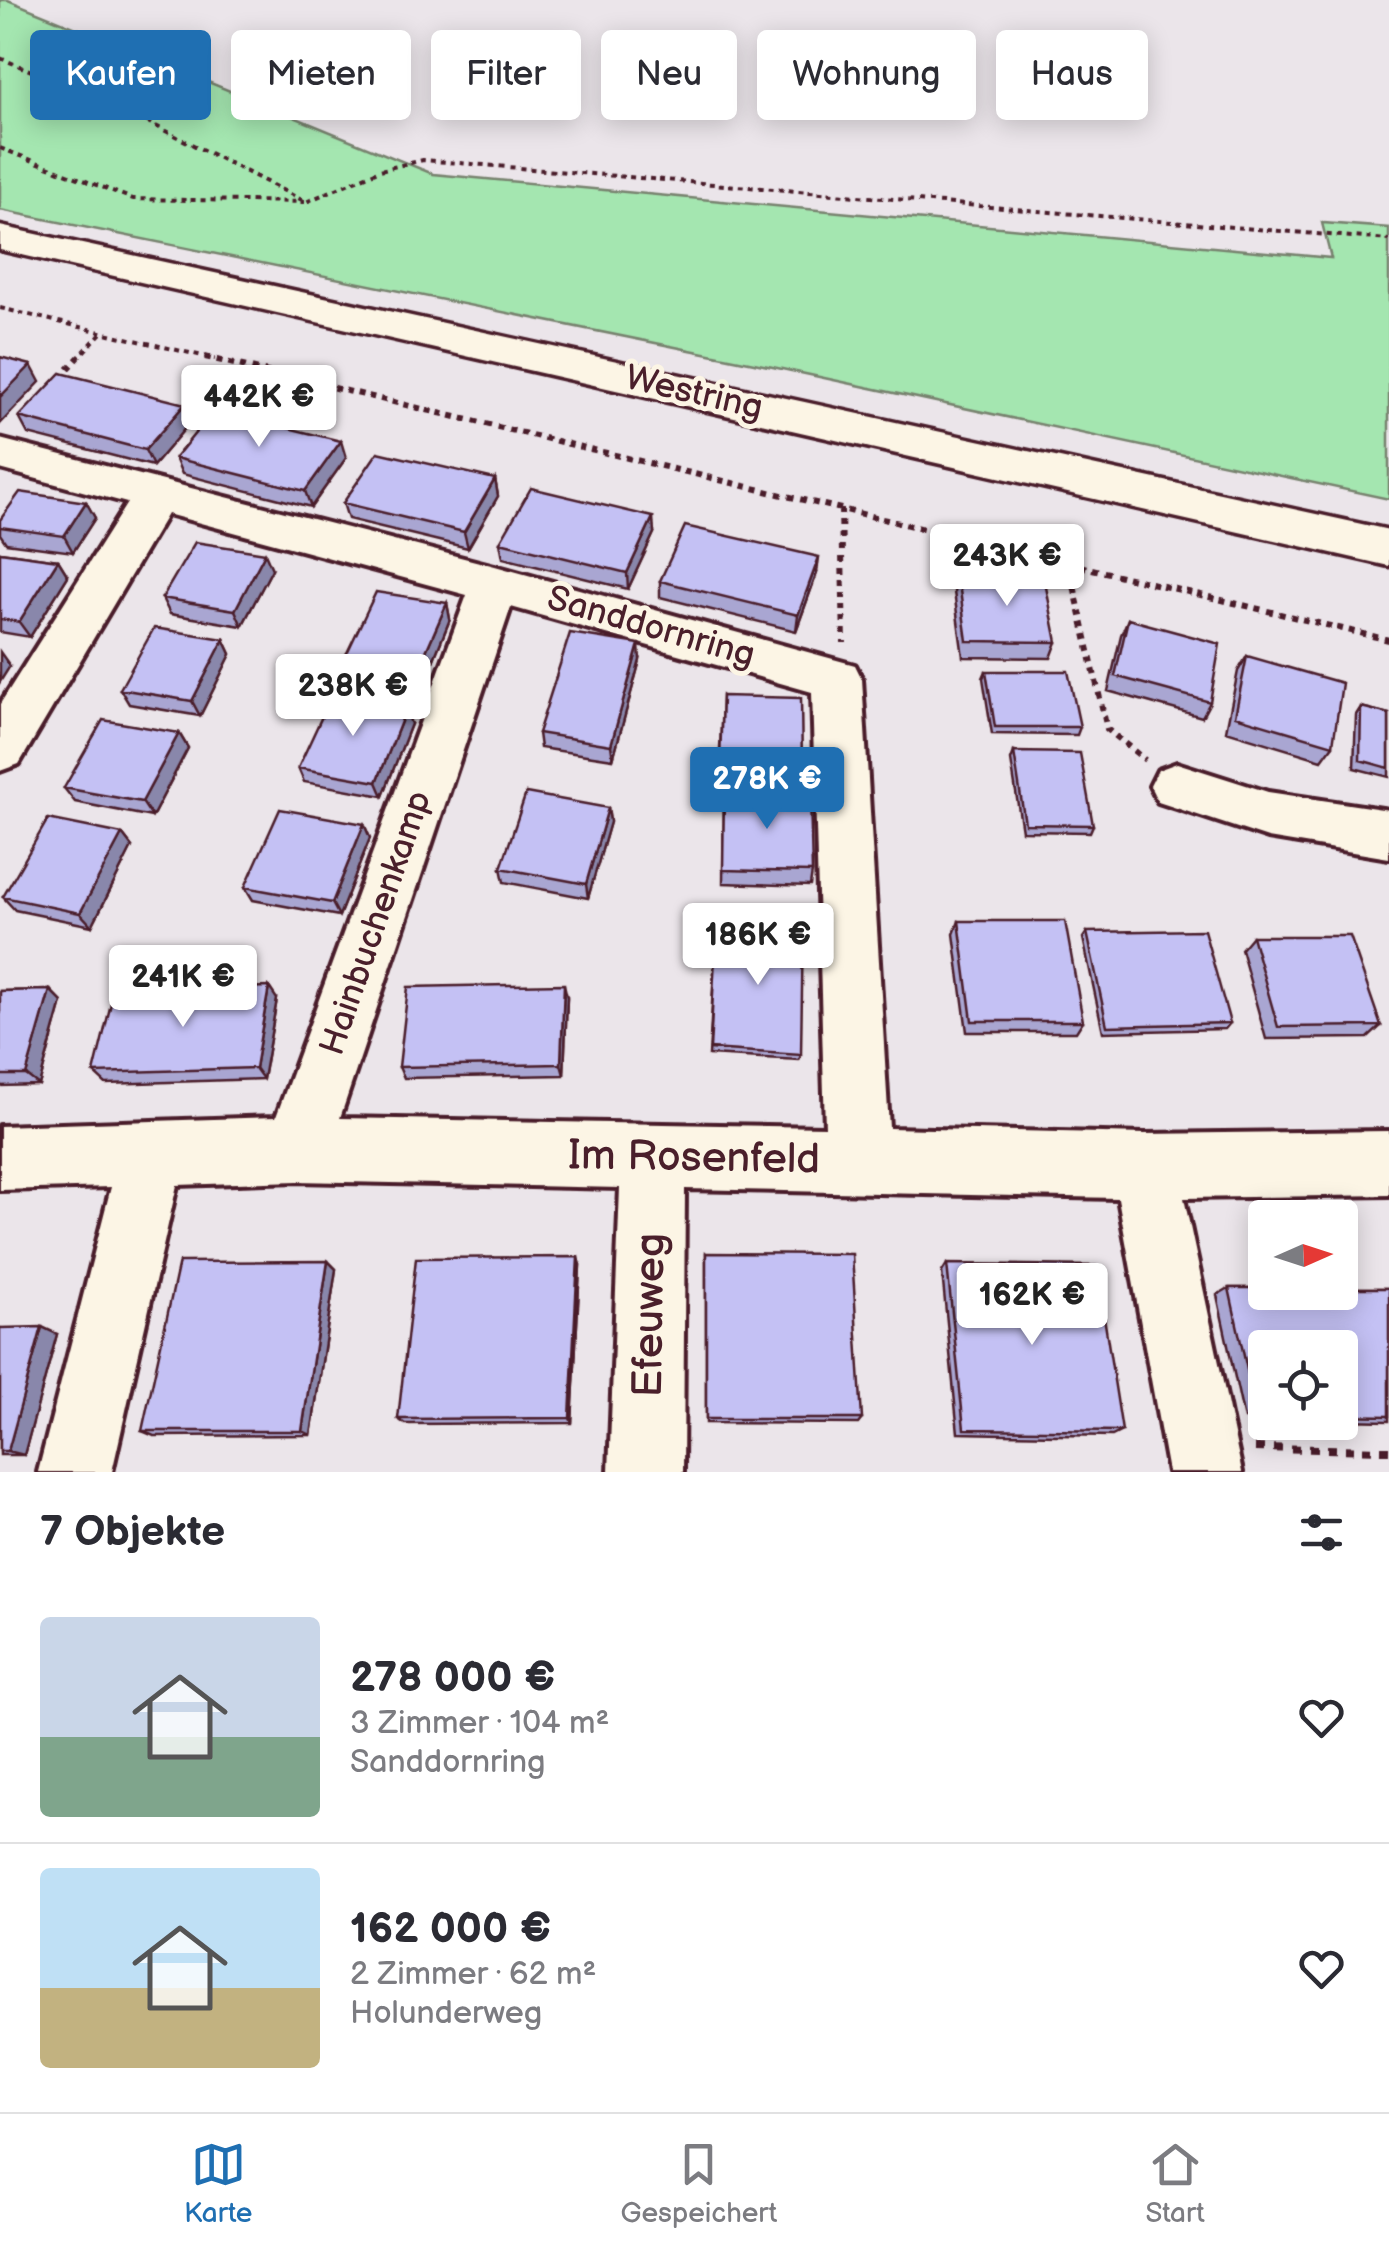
<!DOCTYPE html>
<html lang="de">
<head>
<meta charset="utf-8">
<style>
	:root { --surface:#fff; --page:#f2f2f3; --text:#2b2b33; --muted:#7c7c81; --line:#e1e1e2; --accent:#1f6fb2 }
	body { margin:0; font-family:"Balsamiq Sans",sans-serif; background:var(--page); color:var(--text); height:100vh; display:flex; flex-direction:column; font-size:38px; white-space:nowrap }
	* { box-sizing:border-box; margin:0 }
	p { font-size:32px; color:var(--muted) }
	.icon { flex:none; width:55px; height:55px; fill:none; stroke:currentColor; stroke-width:2; stroke-linecap:round; stroke-linejoin:round }
	.map { position:relative; height:1472px; overflow:hidden }
	.side { display:flex; flex-direction:column; background:var(--surface); flex:1 }
	.side>* { flex:none }
	.guide { position:absolute; left:30px; top:30px; width:1330px; height:90px; display:flex; gap:20px }
	.needle { width:65px; rotate:87deg }
	.tools { position:absolute; left:1248px; top:1200px; display:grid; gap:20px }
	.tools a { display:grid; place-items:center; width:110px; height:110px; border-radius:10px; background:var(--surface); box-shadow:0 5px 25px #0003; font-size:50px }
	.price { position:absolute; translate:-50% -85px; padding:0 22px; border-radius:10px; background:#fff; color:#222; font-size:32px; line-height:65px; filter:drop-shadow(0 2px 5px #0008) }
	.price::after { content:''; position:absolute; left:50%; top:60px; width:30px; height:22px; margin-left:-15px; background:inherit; clip-path:polygon(0 0,100% 0,50% 100%) }
	.price.current { background:var(--accent); color:#fff }
	ul { padding:0; list-style:none }
	li { display:flex; align-items:center; gap:30px; height:250px; padding:0 40px }
	li+li { border-top:2px solid var(--line) }
	li span { display:grid; place-items:center; flex:none; width:280px; height:200px; border-radius:10px; color:#555 }
	li>.icon { margin-inline-start:auto }
	span .icon { width:120px; height:120px; fill:#fffc; stroke-width:1 }
	li b { font-size:42px }
	h2 { display:flex; justify-content:space-between; align-items:center; height:120px; padding:0 40px; font-size:42px }
	.tag { padding:0 35px; border-radius:10px; background:var(--surface); box-shadow:0 5px 25px #0003; font-size:35px; line-height:90px }
	.tag.current { background:var(--accent); color:#fff }
	.tabs { display:flex; justify-content:space-around; align-items:center; height:140px; border-top:2px solid var(--line); background:var(--surface); font-size:28px; color:var(--muted) }
	.tabs a { display:grid; justify-items:center; gap:5px }
	.tabs .current { color:var(--accent) }
	.map>svg:first-child { display:block }
</style>
</head>
<body>
<div class="map">
<svg width="1389" height="1472" viewBox="0 0 1389 1472">
	<rect width="100%" height="100%" fill="#ebe5ea"/>
	<filter id="ink" filterUnits="userSpaceOnUse"><feTurbulence type="fractalNoise" baseFrequency=".01" numOctaves="2"/><feDisplacementMap in="SourceGraphic" scale="20" xChannelSelector="R" yChannelSelector="G"/><feConvolveMatrix kernelMatrix="1 2 1 2 8 2 1 2 1" color-interpolation-filters="sRGB"/></filter>
	<g filter="url(#ink)">
		<path fill="#a4e6b0" stroke="#77826e" stroke-width="2.5" d="M0,0h8l425,174 898,84 -9,-35 67,5v271l-635,-136 -754,-153z"/>
		<g fill="none" stroke-linecap="round" stroke-linejoin="round">
			<g stroke="#4a1f2b" stroke-width="8">
				<path id="minor" d="M0,439l495,127 360,99 7,14 27,449 256,6 244,-3v64l-205,3 58,274h-74l-50,-274 -433,-9 -2,283h-74l11,-284 -323,-7 -120,4 -65,287h-74l73,-285 -111,3v-64l276,-9 191,-522 -300,-81 -148,250 -19,7v-67l127,-201 -127,-34zM511,607l301,85 13,435 -485,-9z
					M1177,763l91,29 121,18v48l-121,-20 -110,-36 -8,-16 8,-16z"/>
			</g>
			<g stroke="#4a1f2b" stroke-width="7">
				<path id="major" d="M0,226l1389,304v36l-1389,-316z"/>
			</g>
			<path stroke="#4a1f2b" stroke-width="4" stroke-dasharray="5 5" stroke-linecap="butt" d="M0,58l116,48 190,96 74,-32 43,-10 966,80
				M0,148l133,51 172,3
				M0,308l215,51
				M77,359l25,-27"/>
			<path stroke="#4a1f2b" stroke-width="6" stroke-dasharray="6 6" stroke-linecap="butt" d="M205,357l1184,283
				M60,378l19,-21
				M841,509l3,134
				M1069,564l38,165 38,31"/>
			<path stroke="#4a1f2b" stroke-width="8" stroke-dasharray="9 9" stroke-linecap="butt" d="M1255,1448l134,2"/>
			<use href="#minor" fill="#fcf5e5" fill-rule="evenodd"/>
			<use href="#major" fill="#fcf5e5" fill-rule="evenodd"/>
		</g>
		<path fill="#a9a6d2" stroke="#4a1f2b" stroke-width="2.5" d="M19,417l173,3 -39,46 -125,-32z
			M175,458h171l-35,49 -129,-33z
			M495,479l3,17 -30,52 -120,-29 -5,-16z
			M86,502l9,16 -22,34 -67,-9 -6,-9v-14z
			M654,533l-26,56 -125,-31 -3,-16z
			M0,552l58,8 10,16 -38,61 -30,-5z
			M272,569l-30,57 -72,-12 -8,-16z
			M817,573l-21,58 -136,-34v-16z
			M958,576l99,66 -6,16 -88,-1 -9,-65z
			M447,603l3,16 -25,62 -73,-13 -5,-15z
			M1128,619l82,83 -8,15 -94,-26 13,-56z
			M224,639l7,15 -31,62 -71,-12 -9,-15z
			M1247,656l86,89 -11,15 -96,-29 12,-60z
			M640,660l-27,99 -73,-11 -2,-15z
			M986,671l94,56 -3,8 -85,-1 -9,-56z
			M722,696l80,70 -2,15 -81,-3z
			M1361,707l28,7v63l-35,-9 2,-53z
			M411,724l-28,72 -79,-14 -6,-14z
			M179,733l9,15 -36,69 -77,-15 -11,-14z
			M1014,752l79,73 -3,7 -68,-1 -11,-71z
			M724,792l88,80 -2,14 -87,-3z
			M608,808l2,14 -22,76 -84,-16 -3,-14z
			M364,824l6,14 -31,78 -86,-16 -8,-13z
			M122,834l10,13 -40,79 -77,-16 -12,-13z
			M717,920l84,135 -2,5 -90,-5z
			M959,921l124,100 -7,11h-109l-13,-98z
			M1087,932l143,91 -5,6 -122,3 -20,-94z
			M1252,936l129,90 -13,12 -102,1 -25,-90z
			M50,990l12,12 -23,83 -39,1v-95z
			M567,997l-3,78 -160,3 -5,-11z
			M277,999l-14,80 -157,5 -12,-11z
			M706,1253l156,166 -4,5 -152,-1z
			M328,1261l8,8 -25,166 -157,1 -12,-5z
			M947,1264l175,167 -10,5 -154,-3 -16,-161z
			M580,1265l-8,158 -167,1 -7,-5z
			M1229,1288h160v133l-49,-1v-72h-75v72l-21,-1 -27,-124z
			M0,1328l57,6 -33,121h-24z"/>
		<path fill="#8987ab" stroke="#4a1f2b" stroke-width="2.5" d="M31,365l9,17 -40,42v-27z
			M185,404l7,16 -39,46 -8,-16z
			M341,441l5,17 -35,49 -6,-16z
			M495,479l3,17 -30,52 -4,-16z
			M86,502l9,16 -22,34 -9,-16z
			M653,517l1,16 -26,56 -1,-16z
			M265,553l7,16 -30,57 -7,-16z
			M819,557l-2,16 -21,58 2,-16z
			M58,560l10,16 -38,61 -11,-15z
			M447,603l3,16 -25,62 -5,-16z
			M224,639l7,15 -31,62 -8,-15z
			M639,644l1,16 -27,99 -2,-14z
			M0,652l10,14 -10,16z
			M406,709l5,15 -28,72 -6,-14z
			M179,733l9,15 -36,69 -10,-15z
			M608,808l2,14 -22,76 -2,-14z
			M364,824l6,14 -31,78 -7,-13z
			M122,834l10,13 -40,79 -12,-13z
			M564,984l3,13 -3,78 -3,-11z
			M269,987l8,12 -14,80 -8,-11z
			M50,990l12,12 -23,83 -13,-10z
			M578,1257l2,8 -8,158 -2,-5z
			M328,1261l8,8 -25,166 -9,-4z
			M42,1327l15,7 -33,121 -16,-4z"/>
		<path fill="#c4c1f4" stroke="#4a1f2b" stroke-width="2.5" d="M0,357l31,8 -31,32z
			M61,373l124,31 -40,46 -126,-33z
			M214,410l127,31 -36,50 -130,-33z
			M378,452l117,27 -31,53 -121,-29z
			M531,488l122,29 -26,56 -127,-31z
			M20,492l66,10 -22,34 -64,-9v-7z
			M685,526l134,31 -21,58 -138,-34z
			M195,542l70,11 -30,57 -73,-12z
			M0,552l58,8 -39,62 -19,-3z
			M958,576l86,1 13,65 -90,-1z
			M376,592l71,11 -27,62 -73,-12z
			M1128,619l92,25 -10,58 -95,-26z
			M154,628l70,11 -32,62 -72,-12z
			M570,633l69,11 -28,101 -73,-12z
			M1247,656l95,27 -9,62 -98,-29z
			M986,671h82l12,56h-85z
			M722,696l79,2 1,68 -82,-2z
			M331,697l75,12 -29,73 -79,-14z
			M1361,707l28,7v54l-29,-8z
			M103,720l76,13 -37,69 -78,-14z
			M1014,752l66,1 13,72 -68,-1z
			M724,792l86,2 2,78 -89,-2z
			M526,793l82,15 -22,76 -85,-16z
			M280,809l84,15 -32,79 -87,-16z
			M48,819l74,15 -42,79 -77,-16z
			M717,920l86,4 -2,131 -91,-6z
			M959,921h106l18,100h-111z
			M1204,930l26,93 -123,3 -20,-94z
			M1252,936h98l31,90 -103,1z
			M564,984l-3,80 -162,3 9,-80z
			M269,987l-14,81 -161,5 20,-82z
			M50,990l-24,85h-26v-84z
			M706,1253l146,1 10,165h-156z
			M578,1257l-8,161 -172,1 18,-161z
			M328,1261l-26,170h-160l37,-169z
			M947,1264l149,2 26,165 -158,-2z
			M1229,1288h36v4h75v-4h49v128l-49,-1v-67h-75v67h-8z
			M42,1327l-34,124h-8v-123z"/>
	</g>
	<g text-anchor="middle" dominant-baseline="central" stroke-width="10" stroke-linejoin="round" paint-order="stroke">
		<g font-size="35" fill="#4a1f2b" stroke="#fcf5e5">
			<text transform="translate(694 393) rotate(13)">Westring</text>
			<text transform="translate(651 627) rotate(16)">Sanddornring</text>
			<text transform="translate(376 923) rotate(-71)">Hainbuchenkamp</text>
		</g>
		<g font-size="42" fill="#4a1f2b" stroke="#fcf5e5">
			<text transform="translate(694 1158) rotate(1)">Im Rosenfeld</text>
			<text transform="translate(650 1315) rotate(-89)">Efeuweg</text>
		</g>
	</g>
</svg>
<div class="tools">
<a><svg class="needle" viewBox="-14 -14 28 28"><path d="M0-13l5 13h-10z" fill="#e53935"/><path d="M0 13l5-13h-10z" fill="#7c7c81"/></svg></a>
<a><svg class="icon" aria-label="locate" viewBox="0 0 24 24"><circle cx="12" cy="12" r="6"/><path d="M12 2v4M12 18v4M2 12h4M18 12h4"/></svg></a>
</div>
<b class="price" style="left:259px;top:450px">442K €</b>
<b class="price" style="left:1007px;top:609px">243K €</b>
<b class="price" style="left:353px;top:739px">238K €</b>
<b class="price current" style="left:767px;top:832px">278K €</b>
<b class="price" style="left:758px;top:988px">186K €</b>
<b class="price" style="left:183px;top:1030px">241K €</b>
<b class="price" style="left:1032px;top:1348px">162K €</b>
<div class="guide">
<a class="tag current">Kaufen</a>
<a class="tag">Mieten</a>
<a class="tag">Filter</a>
<a class="tag">Neu</a>
<a class="tag">Wohnung</a>
<a class="tag">Haus</a>
</div>
</div>
<section class="side">
<h2>7 Objekte<svg class="icon" aria-label="filters" viewBox="0 0 24 24"><path d="M4 7h16M4 17h16"/><circle cx="9" cy="7" r="2"/><circle cx="15" cy="17" r="2"/></svg></h2>
<ul>
<li><span style="background:linear-gradient(#c9d6e8 60%,#7fa58c 0)"><svg class="icon" aria-label="home" viewBox="0 0 24 24"><path d="M3 11l9-7 9 7M6 9v11h12V9"/></svg></span><div><b>278 000 €</b><p>3 Zimmer · 104 m²</p><p>Sanddornring</p></div><svg class="icon" aria-label="heart" viewBox="0 0 24 24"><path d="M12 20l-8-8c-3-5 5-10 8-4 3-6 11-1 8 4z"/></svg></li>
<li><span style="background:linear-gradient(#bfe0f5 60%,#c2b280 0)"><svg class="icon" aria-label="home" viewBox="0 0 24 24"><path d="M3 11l9-7 9 7M6 9v11h12V9"/></svg></span><div><b>162 000 €</b><p>2 Zimmer · 62 m²</p><p>Holunderweg</p></div><svg class="icon" aria-label="heart" viewBox="0 0 24 24"><path d="M12 20l-8-8c-3-5 5-10 8-4 3-6 11-1 8 4z"/></svg></li>
</ul>
</section>
<nav class="tabs">
<a class="current"><svg class="icon" aria-label="map" viewBox="0 0 24 24"><path d="M3 6l6-2 6 2 6-2v14l-6 2-6-2-6 2zM9 4v14M15 6v14"/></svg>Karte</a>
<a><svg class="icon" aria-label="saved" viewBox="0 0 24 24"><path d="M7 4h10v16l-5-4-5 4z"/></svg>Gespeichert</a>
<a><svg class="icon" aria-label="home" viewBox="0 0 24 24"><path d="M3 11l9-7 9 7M6 9v11h12V9"/></svg>Start</a>
</nav>
</body>
</html>
